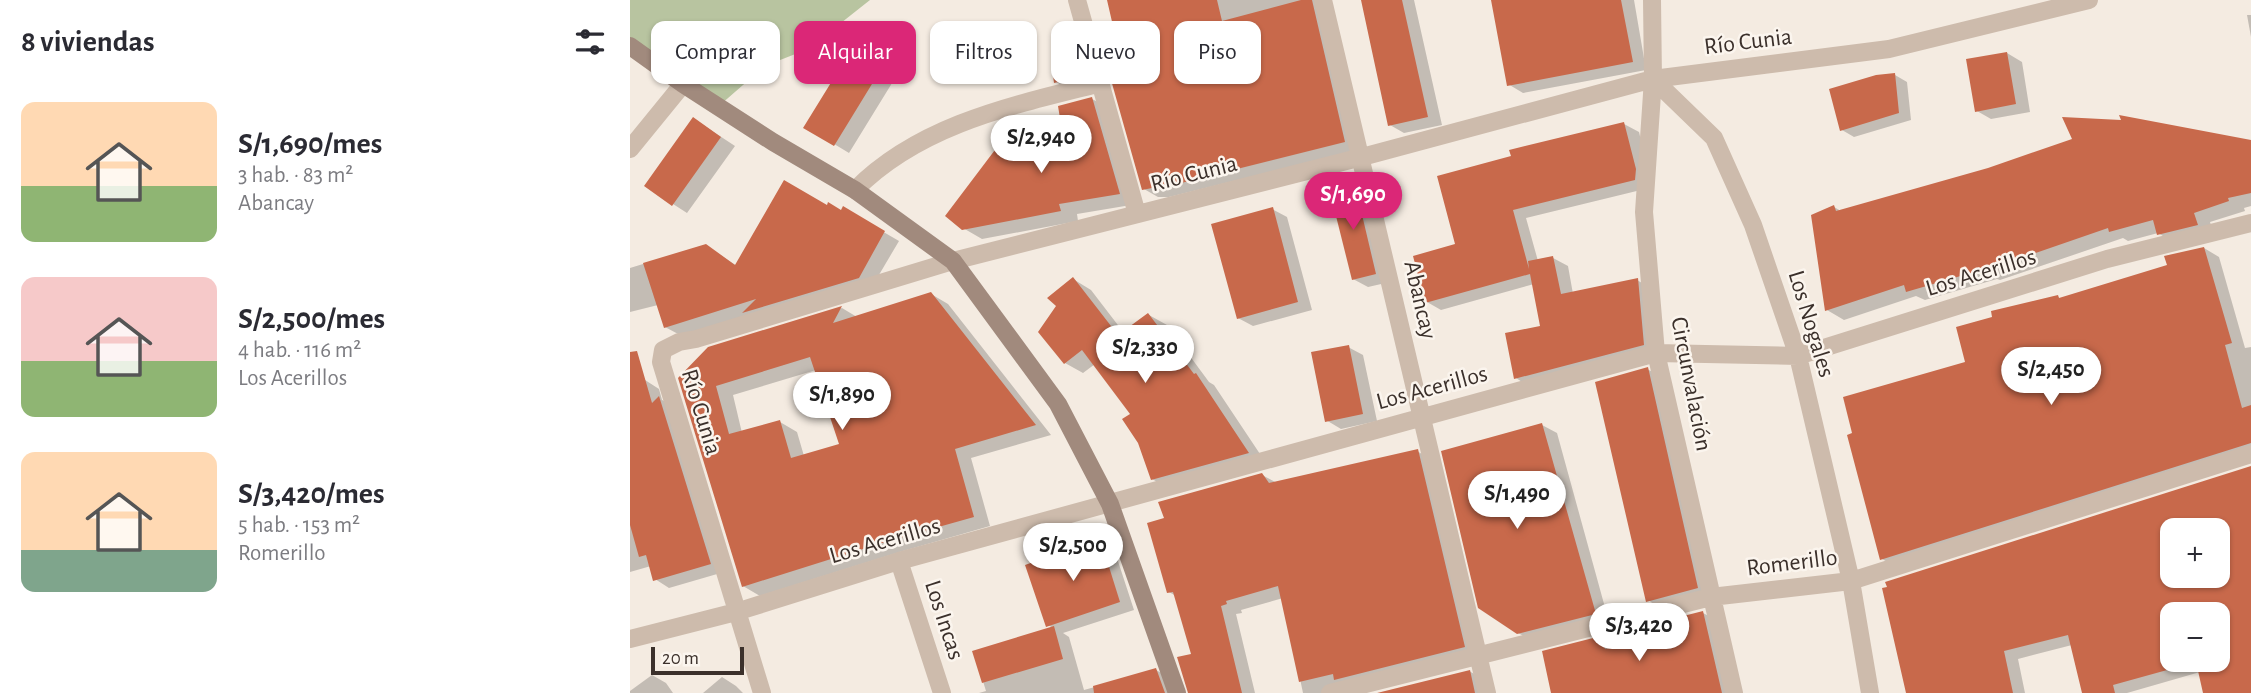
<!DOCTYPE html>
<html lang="es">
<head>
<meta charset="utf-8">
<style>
	:root { --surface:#fff; --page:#f2f2f3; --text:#2b2b33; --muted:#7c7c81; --accent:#db2777 }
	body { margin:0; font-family:"Alegreya Sans",sans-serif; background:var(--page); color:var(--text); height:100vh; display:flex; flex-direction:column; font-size:26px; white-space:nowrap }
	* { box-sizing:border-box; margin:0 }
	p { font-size:23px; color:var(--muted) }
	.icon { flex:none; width:38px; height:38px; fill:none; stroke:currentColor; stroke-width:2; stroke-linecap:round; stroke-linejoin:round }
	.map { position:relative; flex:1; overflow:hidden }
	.side { display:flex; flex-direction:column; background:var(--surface); width:630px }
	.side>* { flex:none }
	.guide { position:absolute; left:21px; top:21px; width:665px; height:63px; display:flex; gap:14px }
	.fabs { position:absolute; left:1530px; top:518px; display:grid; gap:14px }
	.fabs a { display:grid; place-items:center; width:70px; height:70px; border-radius:14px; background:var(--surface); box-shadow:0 2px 5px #0004; font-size:35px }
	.scale { position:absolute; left:21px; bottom:18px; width:93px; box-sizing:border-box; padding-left:7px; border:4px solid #3b302b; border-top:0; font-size:19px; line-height:24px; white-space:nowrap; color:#3b302b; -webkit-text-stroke:5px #fbf5ee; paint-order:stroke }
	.price { position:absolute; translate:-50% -60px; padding:0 16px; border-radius:24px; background:#fff; color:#222; font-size:23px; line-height:46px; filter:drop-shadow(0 2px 4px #0008) }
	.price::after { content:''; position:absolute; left:50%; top:42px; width:21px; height:16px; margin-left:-10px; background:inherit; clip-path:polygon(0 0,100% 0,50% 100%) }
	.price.on { background:var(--accent); color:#fff }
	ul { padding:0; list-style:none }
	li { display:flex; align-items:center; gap:21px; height:175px; padding:0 21px }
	li span { display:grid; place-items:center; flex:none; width:196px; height:140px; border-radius:14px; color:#555 }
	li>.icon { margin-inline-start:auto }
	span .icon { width:84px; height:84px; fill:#fffc; stroke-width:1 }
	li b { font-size:30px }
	h2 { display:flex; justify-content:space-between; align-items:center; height:84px; padding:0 21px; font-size:30px }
	.tag { padding:0 24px; border-radius:14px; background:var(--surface); box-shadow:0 2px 5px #0004; font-size:24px; line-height:63px }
	.tag.on { background:var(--accent); color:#fff }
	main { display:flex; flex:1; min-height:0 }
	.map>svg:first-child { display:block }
</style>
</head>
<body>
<main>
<section class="side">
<h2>8 viviendas<svg class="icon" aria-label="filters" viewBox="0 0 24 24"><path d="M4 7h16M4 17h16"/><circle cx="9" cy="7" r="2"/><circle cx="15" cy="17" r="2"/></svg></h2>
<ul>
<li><span style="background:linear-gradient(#ffd9b3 60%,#8fb573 0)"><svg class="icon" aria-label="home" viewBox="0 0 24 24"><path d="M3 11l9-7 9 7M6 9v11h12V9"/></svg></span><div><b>S/1,690/mes</b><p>3 hab. · 83 m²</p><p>Abancay</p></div></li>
<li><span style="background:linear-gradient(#f6c9c9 60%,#8fb573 0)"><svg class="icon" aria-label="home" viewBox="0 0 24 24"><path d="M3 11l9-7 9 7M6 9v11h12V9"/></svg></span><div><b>S/2,500/mes</b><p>4 hab. · 116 m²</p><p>Los Acerillos</p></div></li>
<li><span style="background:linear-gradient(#ffd9b3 70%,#7fa58c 0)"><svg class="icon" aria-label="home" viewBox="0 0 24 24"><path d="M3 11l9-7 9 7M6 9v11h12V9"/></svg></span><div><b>S/3,420/mes</b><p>5 hab. · 153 m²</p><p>Romerillo</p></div></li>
</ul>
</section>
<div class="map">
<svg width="1621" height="693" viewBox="0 0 1621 693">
	<rect width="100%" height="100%" fill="#f4ebe1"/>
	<path fill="#b8c4a0" d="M0,0h240l-62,49 -43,17 -45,39 -90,-58z"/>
	<path fill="#0003" fill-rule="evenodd" d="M486,0h208l35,150 -190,47h-11l-14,-8 -23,-136z
		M733,0h51l28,125 -38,8 -14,-8z
		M863,0h141l12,70 -123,23 -15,-9z
		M1617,15h4v22z
		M1377,53l15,9 8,50 -39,7 -14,-8z
		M238,58l29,17 -48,78 -43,-26z
		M452,63l15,8 3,12 -30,7 -14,-8z
		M1265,75l12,7 4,38 -57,17 -12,-7z
		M462,99l19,10 26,95 -60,10 1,7 -96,18 -19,-11 44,-91 18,10 2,9 39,-11z
		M64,119l41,27 -48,67 -14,-9z
		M994,124l15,8 11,46 -1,10 -123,30 12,43 15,-3 15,8 5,28 64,-14 15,9 6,63 -128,35 -14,-9 27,-51 -9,-43 -93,26 -14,-8 31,-56z
		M1621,141v65l-7,2 1,3 -35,11 4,12 -38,10 -18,-11 -30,8 -5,-3 -123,42 -3,-1 -72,21 -9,-4 -72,24 -17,-10 7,-103 7,4z
		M725,186l14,9 21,87 -22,5 -15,-8z
		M198,207l14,5 2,-3 55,32 -26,44 -193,50 -15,-8 -7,-22 -28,7v-44l75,-23 32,21z
		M642,209l15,8 25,93 -59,16 -15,-8z
		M1574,248l15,9 26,91 6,-1v108l-354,112 -15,-8 85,-195 91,-67 3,2 108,-33z
		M443,279l18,11 33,43 25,-18 18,10 42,57 5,3 52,78 -96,26 -18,-10 -19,-64 -38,-51 -12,9 -18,-10z
		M301,294l17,10 103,131 -80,23 19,68 -87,25 -143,45 -17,-10 -34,-237 133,-41 15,9zM186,370l25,75 -37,11 -7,-24 -17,-10 -38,11 -9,-38z
		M718,347l15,8 14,66 -36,8 -15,-9z
		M1017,369l15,8 50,219 -50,13 -14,-9z
		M15,380l14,9 3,11 12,6 50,166 -55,16 -14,-9 -4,-13 -21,6v-187z
		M912,425l15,8 52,189 -76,19 -15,-8z
		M787,451l16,10 47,195 -139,37h-38l-20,-95 -42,12 1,3 -6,1 19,79h-66l4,-38 -17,-59 -7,-4 93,-117 15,8z
		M1601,474l20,219h-47l-4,-21 -73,21h-44l-11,-48 -54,14 7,34h-117zM1542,530h45v46h-45zM1542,614h45v46h-45z
		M469,540l15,9 20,61 -71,23 6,4 15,53 72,-20 16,9 5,14h-198l7,-2 -12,-39 79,-24 -5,-3z
		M1073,613l15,8 16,72h-181l48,-55 15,9 37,-8z
		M839,671l21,12 3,10h-62z
		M22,675l14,8 7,10h-43v-2z
		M92,677l14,9 7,7h-40z"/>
	<path fill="#c8694b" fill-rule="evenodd" d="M477,0h110l5,21 79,-21h11l33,142 -192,48 -1,-2 -10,2 -38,-135 15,-3z
		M731,0h41l26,117 -40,9z
		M861,0h130l12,62 -126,24z
		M223,47l30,19 -49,80 -31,-18z
		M1377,52l9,52 -41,8 -9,-53z
		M452,61l4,14 -32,8 -2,-15z
		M1265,73l4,40 -59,18 -11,-42 47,-14z
		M462,97l28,97 -61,10 2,7 -99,19 -17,-14 62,-82 4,25 53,-16 -6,-37z
		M1489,115l132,25v53l-23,5 1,3 -35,12 4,12 -41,10 -4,-15 -44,12 -1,-4 -127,44v-2l-75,22 -2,-7 -79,26 -14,-96 23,-10 2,6 152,-43 84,-29 -10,-22 59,3z
		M63,117l28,20 -49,69 -28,-20z
		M994,122l12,47 -1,11 -122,30 16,59 -1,-8 25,-5 8,38 77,-16 6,67 -130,34 -9,-46 35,-7 -10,-52 -105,29 -12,-47 42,-12 -18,-68 74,-20 -2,-6z
		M154,180l43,25 1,-3 13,8 2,-4 42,25 -26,47 -117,35 14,-14 -92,29 -21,-65 63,-19 29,21z
		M725,185l21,89 -24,6 -22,-88z
		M643,207l25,95 -61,17 -26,-95z
		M1574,247l28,96 -7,2 17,63 9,-3v38l-371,117 -33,-125 5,-2 -9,-36 122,-35 -9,-35 36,-10 -1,-6 67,-16 1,3 108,-33 -3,-9z
		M443,277l45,58 30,-22 46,61 2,-1 53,80 -98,27 -13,-37 -16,-24 8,-5 -48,-64 -18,14 -26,-32 18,-26 -9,-8z
		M301,292l105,133 -81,24 19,68 -89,25 -143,45 -64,-209 30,-31 134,-41 -9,17zM180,357l29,87 -48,14 -11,-38 -51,14 -13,-48z
		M719,345l14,69 -38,8 -14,-70z
		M7,351l15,52 7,-7 52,168 -58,17 -7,-26 -7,2 -9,-32v-173z
		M1018,367l50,221 -52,14 -51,-220z
		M912,423l54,191 -79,20 -39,-26 -37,-157z
		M788,449l47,198 -131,33 -1,-6 -34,8 -21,-96 -52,15 1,3 -6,2 21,87h-54l-11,-36 14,-3 -18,-62 -6,1 -20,-70 17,-5 -6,-16 104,-29 7,10z
		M1621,466v227h-48l-7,-31 -83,23 2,8h-33l-14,-58 -64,16 9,42h-107l-24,-105 5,-1 -2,-5zM1542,530h45v46h-45zM1542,614h45v46h-45z
		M470,538l20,64 -74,25 -21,-62z
		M1073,611l19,82h-171l-9,-42 59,-15 4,13 47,-12 3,-1 -3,-12z
		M424,626l9,33 -81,24 -10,-32z
		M526,668l9,25h-71l-1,-7z
		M840,670l5,23h-98z"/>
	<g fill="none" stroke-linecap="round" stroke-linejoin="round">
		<path stroke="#cdbbac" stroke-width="18" d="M447,0l60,214
			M693,0l164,693
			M1022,0l1,79 61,59 39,87 45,131 53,225 19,112
			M1023,79l-9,133 12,141 78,340
			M0,149l53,-65
			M225,190c65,-66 159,-85 246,-107
			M269,561l43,132
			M0,639l106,-27 163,-51 757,-208 142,3 309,-97 144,-36
			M132,693l-101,-331 2,-12 16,-8 17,-3 257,-78 409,-104 291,-78 236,-30 200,-49
			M700,693l381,-96 140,-16 400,-127"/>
		<path stroke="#a18a7d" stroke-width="18" d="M0,46l53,38 90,58 82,48 98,71 105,143 52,100 67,189"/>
	</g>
	<g text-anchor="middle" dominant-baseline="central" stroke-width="5" stroke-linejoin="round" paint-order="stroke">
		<g font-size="24" fill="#3b302b" stroke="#fbf5ee">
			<text transform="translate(1118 42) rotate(-7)">Río Cunia</text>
			<text transform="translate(564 174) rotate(-14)">Río Cunia</text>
			<text transform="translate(1351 273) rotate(-17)">Los Acerillos</text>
			<text transform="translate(790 300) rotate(77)">Abancay</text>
			<text transform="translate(1181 324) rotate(73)">Los Nogales</text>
			<text transform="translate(1061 384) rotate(79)">Circunvalación</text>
			<text transform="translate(802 388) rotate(-15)">Los Acerillos</text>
			<text transform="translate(71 412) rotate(73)">Río Cunia</text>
			<text transform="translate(255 541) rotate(-16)">Los Acerillos</text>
			<text transform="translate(1162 563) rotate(-7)">Romerillo</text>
			<text transform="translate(314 620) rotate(72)">Los Incas</text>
		</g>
	</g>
</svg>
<div class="fabs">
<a>+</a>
<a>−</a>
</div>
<div class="scale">20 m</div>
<b class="price" style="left:411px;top:175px">S/2,940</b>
<b class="price on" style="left:723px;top:232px">S/1,690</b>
<b class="price" style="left:515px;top:385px">S/2,330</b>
<b class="price" style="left:1421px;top:407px">S/2,450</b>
<b class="price" style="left:212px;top:432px">S/1,890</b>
<b class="price" style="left:887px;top:531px">S/1,490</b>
<b class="price" style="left:443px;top:583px">S/2,500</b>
<b class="price" style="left:1009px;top:663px">S/3,420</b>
<div class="guide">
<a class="tag">Comprar</a>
<a class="tag on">Alquilar</a>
<a class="tag">Filtros</a>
<a class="tag">Nuevo</a>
<a class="tag">Piso</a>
</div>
</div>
</main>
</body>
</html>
